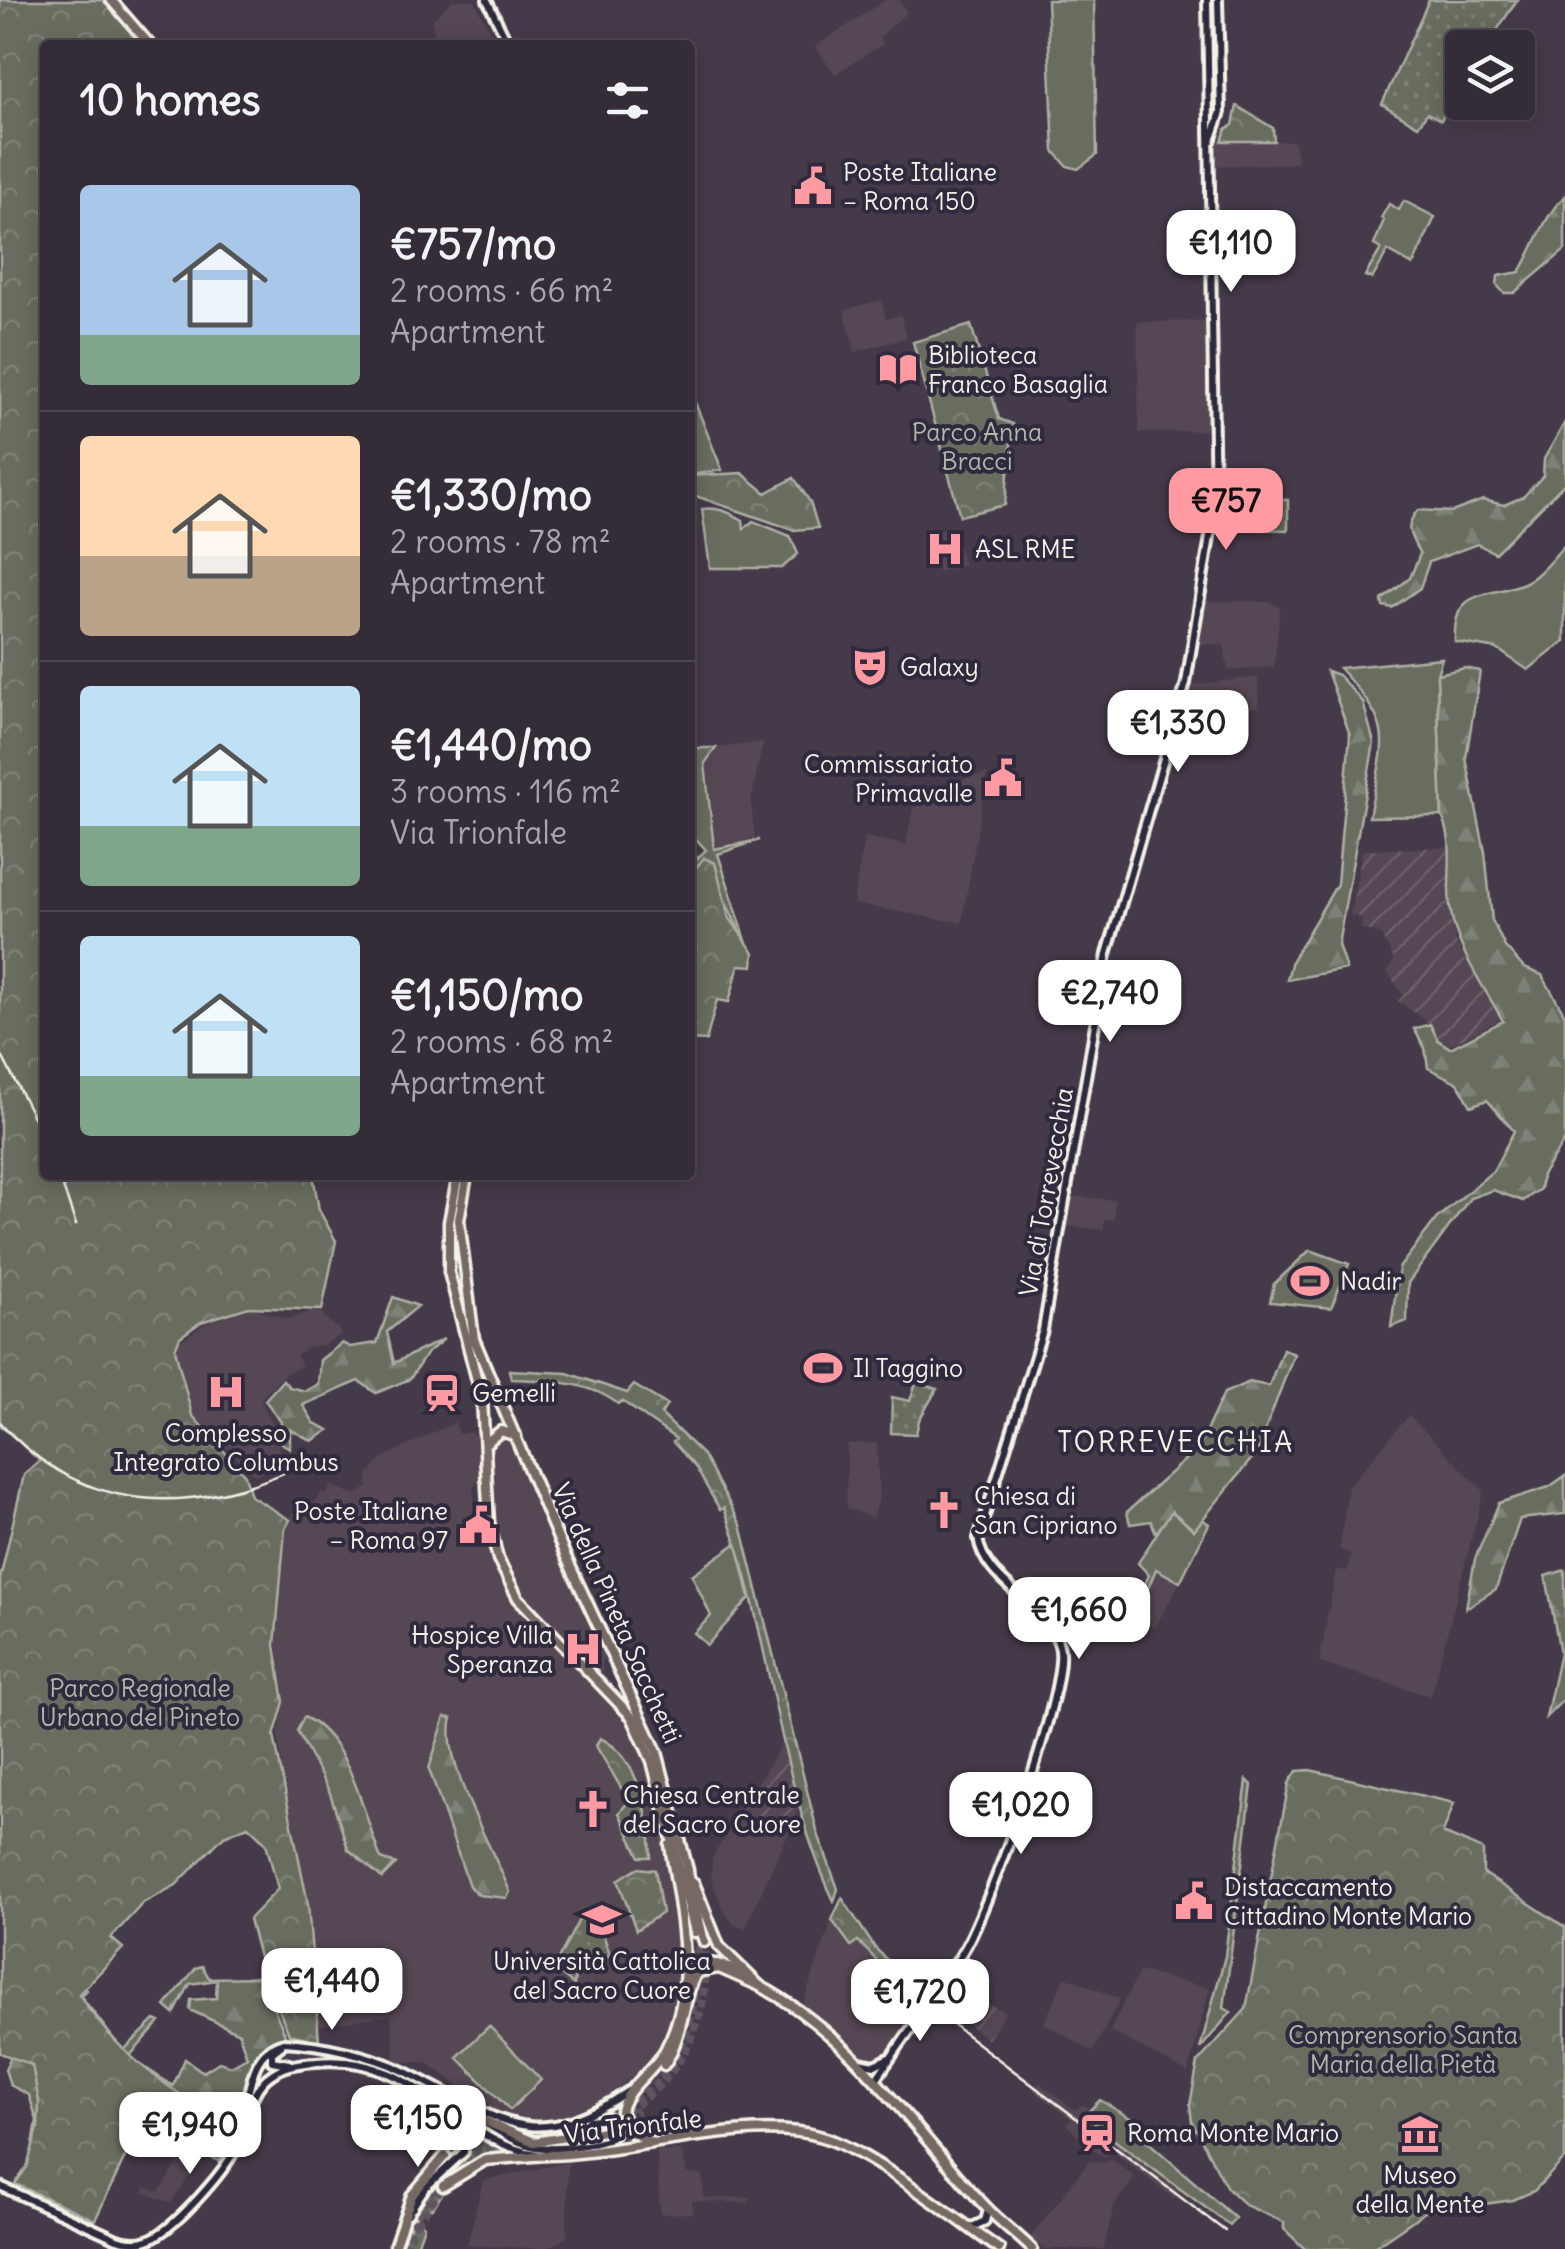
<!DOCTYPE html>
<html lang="en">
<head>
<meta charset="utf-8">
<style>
	:root { --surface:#342c37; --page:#3f3842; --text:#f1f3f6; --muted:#a9a7ad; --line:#4e4852; --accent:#ff9aa2 }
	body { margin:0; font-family:Delius,sans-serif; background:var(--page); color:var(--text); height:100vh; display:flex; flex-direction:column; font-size:38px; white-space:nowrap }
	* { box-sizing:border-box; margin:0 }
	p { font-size:32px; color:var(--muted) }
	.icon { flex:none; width:55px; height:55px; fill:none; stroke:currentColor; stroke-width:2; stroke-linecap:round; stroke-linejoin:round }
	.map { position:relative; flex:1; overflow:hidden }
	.panel { position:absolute; left:40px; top:40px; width:655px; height:1140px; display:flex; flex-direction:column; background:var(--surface); border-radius:10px; box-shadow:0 5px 25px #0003,0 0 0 2px var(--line) }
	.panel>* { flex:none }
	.controls { position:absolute; left:1445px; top:30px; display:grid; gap:20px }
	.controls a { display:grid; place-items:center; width:90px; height:90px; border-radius:10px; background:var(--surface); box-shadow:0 5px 25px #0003,0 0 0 2px var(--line); font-size:50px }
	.price { position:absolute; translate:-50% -85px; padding:0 22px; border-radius:20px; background:#fff; color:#222; font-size:32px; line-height:65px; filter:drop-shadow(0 2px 5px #0008) }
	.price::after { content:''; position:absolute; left:50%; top:60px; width:30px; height:22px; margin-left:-15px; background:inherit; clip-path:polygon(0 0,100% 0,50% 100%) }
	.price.current { background:var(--accent); color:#111 }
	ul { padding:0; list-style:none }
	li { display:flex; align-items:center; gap:30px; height:250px; padding:0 40px }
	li+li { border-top:2px solid var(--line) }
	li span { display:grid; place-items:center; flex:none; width:280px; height:200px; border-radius:10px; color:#555 }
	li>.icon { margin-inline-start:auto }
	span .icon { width:120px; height:120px; fill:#fffc; stroke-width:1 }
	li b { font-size:42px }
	h2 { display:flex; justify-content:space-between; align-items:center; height:120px; padding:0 40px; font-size:42px }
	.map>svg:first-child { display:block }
</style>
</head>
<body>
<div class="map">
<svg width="1565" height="2249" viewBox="0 0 1565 2249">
	<defs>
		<pattern id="industrial-furrows" width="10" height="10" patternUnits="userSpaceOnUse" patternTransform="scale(2.5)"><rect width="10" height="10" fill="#544652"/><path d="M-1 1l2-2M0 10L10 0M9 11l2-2" fill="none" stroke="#6d616b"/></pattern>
		<pattern id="forest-firs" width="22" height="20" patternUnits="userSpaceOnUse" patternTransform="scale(2.5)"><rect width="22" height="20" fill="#676d5f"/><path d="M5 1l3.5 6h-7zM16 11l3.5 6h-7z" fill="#7d8276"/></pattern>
		<pattern id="park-crowns" width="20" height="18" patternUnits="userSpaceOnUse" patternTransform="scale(2.5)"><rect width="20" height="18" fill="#676d5f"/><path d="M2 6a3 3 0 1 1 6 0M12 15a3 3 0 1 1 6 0" fill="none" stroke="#7d8276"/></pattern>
		<pattern id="garden-dots" width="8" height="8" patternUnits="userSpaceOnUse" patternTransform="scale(2.5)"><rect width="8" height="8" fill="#676d5f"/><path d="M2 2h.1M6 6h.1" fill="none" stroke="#7d8276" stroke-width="1.8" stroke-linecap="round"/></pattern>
	</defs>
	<rect width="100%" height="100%" fill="#453a49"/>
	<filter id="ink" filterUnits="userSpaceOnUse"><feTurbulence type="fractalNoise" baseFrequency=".01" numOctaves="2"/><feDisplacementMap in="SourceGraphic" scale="20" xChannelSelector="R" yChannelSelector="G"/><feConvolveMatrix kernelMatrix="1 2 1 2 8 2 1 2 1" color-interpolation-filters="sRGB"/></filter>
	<g filter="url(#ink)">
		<path fill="#544652" d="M453,0h21l21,40 -3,5h-57l-3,-25z
			M885,0h14l8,12 -27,25 3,7 -48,30 -20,-27z
			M1215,141h79l4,22 -82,3z
			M881,300l5,19 15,-4 6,23 -52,14 -11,-42z
			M1208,321l4,109 -73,3 -2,-111z
			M953,526l11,38 -26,8 -11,-38z
			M1206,601l65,1 9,6 -6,59 -46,4 -4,-26 -24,-1z
			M1258,677l1,30 -75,9 8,-31z
			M763,742l-12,60 4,36 -41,12 -9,-87 11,-15z
			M987,773l-25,150 -109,-19 11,-67 42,8 10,-55z
			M1070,1196l45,4 -1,19h-9l-2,11 -36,-4z
			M252,1308l37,11 28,-10 25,25 -18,11 -17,2 -10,9 5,10 -16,7 -23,23 -2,6 20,36 -3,9 9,11 -32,18 -62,-62 -17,-58 2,-13 26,-19z
			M1409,1415l75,76 -53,205 -112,-33 17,-94 11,2 4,-17 -12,-4 9,-63z
			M455,1422l4,12 12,-2 11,10 -1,36 -8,10 3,30 10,9 18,57 120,129 11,18 16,44 29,136 -5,96 -20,50 -54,46 -33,17 -21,3 -31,-3 -27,-10 -62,-48h-32l-4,-47 -73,11 -10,-122 -27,-146 -3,-23 6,-39 -8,-61 9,-109 7,-13 21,-10 9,-11 5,2 5,-9 23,10 12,-7 2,-15 14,-15z
			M504,1433l10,7 90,204 -2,31 -80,-78 -16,-24 -14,-49 -3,-78z
			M877,1443l2,58 -7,17 -26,-10 1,-64z
			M1156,1569l24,13 -25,46 -19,-10z
			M743,1808l43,30 -41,91 -11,-4 -12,-17 -11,-31 1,-19z
			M832,1920l18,26 8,-5 57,59 -3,5 5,7 -40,50 -21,-5 -54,-51z
			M1139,1971l71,17 -22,85 -78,-42z
			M1065,1976l55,23 -27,53 -49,-29z
			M1039,2082l36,28 9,-6 4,4 -2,4 11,9 -2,4 86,65 -7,9 -63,-49 -6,7 -17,-10 -21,-22 4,-6 -38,-29z
			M186,2150l16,8 -31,45 -28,-11 2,-5 14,5z
			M657,2151h25l5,23h15l2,24 46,-1v6l-58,-2 1,12 -33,1z
			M1111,2158l24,19 -21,29 -10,43h-58l-17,-10 60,-78 14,2z
			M568,2162l-1,75 -21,12 -79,-4 16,-64z"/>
		<path fill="url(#industrial-furrows)" d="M1449,847l-2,53 9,42 44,78 -55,27 -15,-23 -32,-23 5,-6 -16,-23 7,-12 -13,-25 -20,-6 1,-11 -12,-3 12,-65z
			M784,1740l17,64 -15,34 -43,-30z
			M946,1984l59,28 -17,28 -53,-40z"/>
		<path fill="#676d5f" stroke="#aeafa4" stroke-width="2.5" d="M1047,0h47l3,155 -19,14 -11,-3 -13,-15z
			M1404,201l31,16 -22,48 -25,-14 -16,28 -7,-3 16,-27 -7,-4 10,-25 -3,-2 8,-14 10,6z
			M690,390l32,80 -32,5z
			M1244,499l44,1v30l-45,-1z
			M702,509c16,-2 27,3 41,11l1,9 9,-8 37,15 8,18 -16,14h-72z
			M1565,545v96l-37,29 -31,-21 -42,-7c-3,-55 31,-43 69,-59 15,-6 29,-26 41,-38z
			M1442,658l-5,17 5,141 -73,1c15,-81 29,-85 -30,-149z
			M690,748h26l-11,15 9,86 45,-9 -41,14 31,96 -45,-92 -14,17v-10l16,-15 -16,-18z
			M1310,1250l39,14 -18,44 -61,-6 4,-18z
			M1171,1511l23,19 8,-11 7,5 -29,58 -24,-13 -12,29 -4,-3 9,-20 -11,-12z
			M737,1543l13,55 -43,47 -13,-12 17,-17 -19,-41z
			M1247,1780l5,5 -28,223 7,4 -31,37 25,-93z
			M489,2026l52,54 -31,30 -53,-53z
			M1100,2100l35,21 11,19 89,78 -6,7 -135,-100 3,-4 -10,-8z
			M465,2124l45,26 -51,19 -17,15 4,4 -13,20 -15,3 -2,8 8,7 -8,23h-17l28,-58 39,-36z"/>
		<path fill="url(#forest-firs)" stroke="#aeafa4" stroke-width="2.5" d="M1565,196v54l-51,43h-10l-7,-8 1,-9 22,-4c15,-24 24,-57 45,-76z
			M1565,422v61l-70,70 -18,-9 -48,18 -9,26 -28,20 -9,-2 -1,-6 28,-22 10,-24c-10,-18 -17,-27 -2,-44l34,2 31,-12 21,5 19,-8 20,-21 1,-17z
			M1465,668l15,3 -14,87 19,94 7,68 13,27 19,21 18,7 23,40v125l-23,35 -2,14 -17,12 -30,-11 -23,8 -62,85 -1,38 -16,6 8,-59 38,-50 56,-47 21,-40 -27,-31 -16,6 -13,-23 -30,-15 -3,-20 -11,-19 16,-5 8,16 12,8 53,-27c-20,-36 -47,-72 -53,-114 -4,-32 6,-62 -8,-91l-5,-142z
			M1327,671l11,4 25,27 11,41 -36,202 8,24 -59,11 5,-20 45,-76 13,-149z
			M393,1297l25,9 -31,26 7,31 50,-24 -18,15 -16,25 -34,14 -17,-12 -56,24 11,18 15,7 -17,11 -22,-12v19l-9,-5v-21l-16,-22 18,-20 6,7 16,4 13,-7 2,-24 22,-17 8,4 27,-4z
			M1283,1349l11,5 -37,98 -63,78 -22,-19 -16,22 -5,-12 -21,3 -3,-12 71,-64 26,-55 25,-11 20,4z
			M1565,1476v38l-45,5 -24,70 -30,19 9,-49 24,-56 50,-16z
			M1565,1570v128l-19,19 14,-64 -14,-77z
			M304,1717c47,21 60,100 77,142l15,5 -14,14 -34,-29 -18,-56 -33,-62z
			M445,1717l7,1c-12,43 42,132 58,174l-3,6 -28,-3 -10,-9 -40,-117z
			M51,1950l36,40 -7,5 43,56 32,-31 5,2 -31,35 44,29 12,-27 18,13 16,-10 12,4 16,-9 -8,-24 -49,-23 1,-10 25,-2 1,-18 -27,4 -16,30 -9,-8 31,-38 6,-2 7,12 52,-1 25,60 -21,8 -8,10 -33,102 -14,-9 9,-30 -39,-23 -18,27 -17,-15 -114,53 6,-40 -8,-25 -19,-10 -5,-16 11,-23 -16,-68z"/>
		<path fill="url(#park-crowns)" stroke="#aeafa4" stroke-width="2.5" d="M0,0h105l38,45h-98v1130h268l6,35 17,31 -14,69 -73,-3 -48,15 -21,15 -5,12 17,66 53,60 6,21 39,24 -5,9 -10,116 9,57 -10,34 34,168 11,137 -30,-7 -26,-62 -14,-53 29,-30 -12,-46 -18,-17 -24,10 -48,49 -33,18 -32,35 12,10 -44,46c35,57 84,90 139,126l2,-4 17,5 -18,40 -79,-35 -45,94 -80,-36 12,-17 11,-39 1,-26 -7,-37 -32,-12v-474l24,-104 16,-14 -40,-36z
			M1237,106l36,22 1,13h-52l4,-12 7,-4z
			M971,325l28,94 14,5 -8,81 -45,11 -47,-174z
			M742,473l24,20 28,-15 16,24 8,26 -24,2 -104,-36v-18z
			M704,858l11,5 14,54 25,36 -1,13 -14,-1 -10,37 -12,-2 -11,41 -16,-1 4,-46 -4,-22 6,-22 -6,-75z
			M509,1370l58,3 60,20 7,-8 33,20 -6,9 42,41 38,70 76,306 21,58 -4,12c-58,-123 -62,-267 -110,-393l-4,2 -24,-42 -23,-26 3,-3 -54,-38 -4,3c-28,-22 -69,-24 -107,-25z
			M600,1738c40,18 50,81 51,119h-11l-21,-44 10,-12 -33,-55z
			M1310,1770l144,33 -11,30 40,17v23l82,54v231l-31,33 -21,9 -88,12 -54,37h-66l-21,-20v-7l-39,-17 -18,-17 -35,-66 -2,-17 8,-43 48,-53 43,-226 8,-12z
			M637,1868l18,2 7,43 -26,17 -18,-50z
			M842,1898l33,50 48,48 -8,11 -4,-2 3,-5 -56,-59 -7,5 -19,-26z"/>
		<path fill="url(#garden-dots)" stroke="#aeafa4" stroke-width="2.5" d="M1429,0h88l-31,47 -24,1v37l-21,35 -14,-7 -9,13 -36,-22z
			M916,1382l21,7 -18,31 -3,14 -25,-1 1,-36 18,4z
			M589,1914l8,3 13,37 -12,9 -7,-8 -16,19 -1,11 -21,-16 26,-49z"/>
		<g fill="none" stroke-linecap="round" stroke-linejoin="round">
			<path stroke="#5f5561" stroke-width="8" stroke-dasharray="8 4" stroke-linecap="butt" d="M604,2131l34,-21
				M570,2133c92,-21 146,-96 134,-191
				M462,2154c82,-42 203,-15 229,-138 6,-26 11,-57 4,-84
				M445,2156l40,-15
				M427,2183l23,-21
				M417,2224l26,-38
				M405,2249c20,-62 41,-89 107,-104"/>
			<g stroke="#f4f1e8" stroke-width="14">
				<path id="secondary" d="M487,0l22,45
					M1211,141l10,-29 -3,-112
					M281,2046l-9,7v8l17,3
					M859,2062l16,3 14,-7
					M875,2081c29,-44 63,-87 90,-133 23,-39 106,-266 94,-303 -13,-42 -75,-62 -81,-107l65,-208 64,-376 79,-271 29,-177 -8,-506
					M451,2105c50,22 65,52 126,41 14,-2 27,-2 37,-12l-5,-16 -20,2
					M243,2117c7,-28 8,-67 41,-75 37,2 87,13 120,29 94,45 124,88 224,20
					M0,2186l117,53c10,3 20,5 30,1 26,-8 77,-68 89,-92 12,-24 12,-59 36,-74 13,-9 29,-11 44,-12 102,-10 139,80 221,92
					M408,2214l17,-26 39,-36 -1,-21 -12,-18
					M970,2228l15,-7 3,-11"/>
			</g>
			<g stroke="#f4f1e8" stroke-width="15">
				<path id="primary" d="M111,0l39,45
					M458,1175l-9,47v50l33,128 7,122 9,37 20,39 114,119 20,44 15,60
					M467,1175l-8,45 15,119 91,216 92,197 31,118
					M487,1442l14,-11 15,5
					M694,1883l25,63 41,40
					M685,1983c13,-28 36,-21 59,-8
					M760,1986c94,50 154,145 226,221 14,15 31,27 46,42
					M652,2143l-23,-12 -8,-20c6,-26 32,-38 44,-61 35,-65 15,-137 5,-205
					M546,2155c78,0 199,-39 273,-19 47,12 137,83 180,113"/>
			</g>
			<g stroke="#f4f1e8" stroke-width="15">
				<path id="trunk" d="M667,1819l28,113
					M687,1868l17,74
					M664,2065c20,-28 20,-76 34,-93l21,-4 41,18
					M473,2116l61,26 70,-11
					M443,2186l42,-26 61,-5
					M395,2244l17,-49 33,-39"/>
			</g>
			<use href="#secondary" stroke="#2f2a3d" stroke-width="6"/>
			<use href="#primary" stroke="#766964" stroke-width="8"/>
			<use href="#trunk" stroke="#766964" stroke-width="8"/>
			<path stroke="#f4f1e8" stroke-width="2.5" d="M0,1052l45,88
				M59,1175l17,50
				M0,1422c87,98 201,93 310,39
				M931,2008l294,223"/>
		</g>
	</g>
	<defs>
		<g id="civic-bare" transform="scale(3)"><path d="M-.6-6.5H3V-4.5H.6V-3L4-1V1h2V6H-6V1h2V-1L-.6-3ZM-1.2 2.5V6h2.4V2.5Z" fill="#ff9aa2" stroke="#2f2a3d" stroke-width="2.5" paint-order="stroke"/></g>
		<g id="library-bare" transform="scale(3)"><path d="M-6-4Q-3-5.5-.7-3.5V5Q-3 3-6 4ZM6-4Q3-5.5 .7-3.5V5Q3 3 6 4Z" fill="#ff9aa2" stroke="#2f2a3d" stroke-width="2.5" paint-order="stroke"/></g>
		<g id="hospital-bare" transform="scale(3)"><path d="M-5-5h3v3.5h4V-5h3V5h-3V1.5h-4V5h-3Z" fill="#ff9aa2" stroke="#2f2a3d" stroke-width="2.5" paint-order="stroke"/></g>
		<g id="theatre-bare" transform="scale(3)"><path d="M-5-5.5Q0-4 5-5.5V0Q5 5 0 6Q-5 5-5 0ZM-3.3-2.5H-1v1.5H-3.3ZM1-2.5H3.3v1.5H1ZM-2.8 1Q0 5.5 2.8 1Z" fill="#ff9aa2" stroke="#2f2a3d" stroke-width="2.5" paint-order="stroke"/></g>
		<g id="stadium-bare" transform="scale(3)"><path d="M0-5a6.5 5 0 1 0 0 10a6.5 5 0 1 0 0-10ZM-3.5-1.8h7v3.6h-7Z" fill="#ff9aa2" stroke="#2f2a3d" stroke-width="2.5" paint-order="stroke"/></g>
		<g id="station-bare" transform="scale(3)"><path d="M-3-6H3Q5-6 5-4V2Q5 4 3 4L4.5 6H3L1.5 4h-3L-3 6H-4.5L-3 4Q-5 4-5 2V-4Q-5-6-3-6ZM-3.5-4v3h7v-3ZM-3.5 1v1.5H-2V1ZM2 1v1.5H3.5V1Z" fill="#ff9aa2" stroke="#2f2a3d" stroke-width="2.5" paint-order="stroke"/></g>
		<g id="church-bare" transform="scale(3)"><path d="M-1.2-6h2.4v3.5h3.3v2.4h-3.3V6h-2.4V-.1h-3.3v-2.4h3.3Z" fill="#ff9aa2" stroke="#2f2a3d" stroke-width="2.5" paint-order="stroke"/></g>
		<g id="university-bare" transform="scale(3)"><path d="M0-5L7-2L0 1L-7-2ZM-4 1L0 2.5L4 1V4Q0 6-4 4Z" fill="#ff9aa2" stroke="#2f2a3d" stroke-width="2.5" paint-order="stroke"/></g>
		<g id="museum-bare" transform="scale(3)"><path d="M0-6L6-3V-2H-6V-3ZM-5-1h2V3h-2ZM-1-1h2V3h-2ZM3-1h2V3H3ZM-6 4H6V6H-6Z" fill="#ff9aa2" stroke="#2f2a3d" stroke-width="2.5" paint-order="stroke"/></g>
	</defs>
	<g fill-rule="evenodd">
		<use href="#civic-bare" x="813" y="186"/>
		<use href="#library-bare" x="898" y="369"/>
		<use href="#hospital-bare" x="945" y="549"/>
		<use href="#theatre-bare" x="870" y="667"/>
		<use href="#civic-bare" x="1003" y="778"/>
		<use href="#stadium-bare" x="1310" y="1281"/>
		<use href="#stadium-bare" x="823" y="1368"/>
		<use href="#hospital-bare" x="226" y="1392"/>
		<use href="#station-bare" x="442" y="1393"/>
		<use href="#church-bare" x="944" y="1510"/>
		<use href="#civic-bare" x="478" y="1525"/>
		<use href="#hospital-bare" x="583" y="1649"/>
		<use href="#church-bare" x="593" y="1809"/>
		<use href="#civic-bare" x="1194" y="1901"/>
		<use href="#university-bare" x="602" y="1920"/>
		<use href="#station-bare" x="1097" y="2133"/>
		<use href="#museum-bare" x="1420" y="2134"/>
	</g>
	<g text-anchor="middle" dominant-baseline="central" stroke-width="8" stroke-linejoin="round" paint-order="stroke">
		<g font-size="25" fill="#f4f1e8" stroke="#2f2a3d" text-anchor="start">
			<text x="843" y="172">Poste Italiane<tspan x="843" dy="29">– Roma 150</tspan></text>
			<text x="928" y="355">Biblioteca<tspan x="928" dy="29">Franco Basaglia</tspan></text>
			<text x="975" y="549">ASL RME</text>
			<text x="900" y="667">Galaxy</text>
			<text x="973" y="764" text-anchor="end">Commissariato<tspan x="973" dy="29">Primavalle</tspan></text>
			<text x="1340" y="1281">Nadir</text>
			<text x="853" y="1368">Il Taggino</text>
			<text x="472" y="1393">Gemelli</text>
			<text x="226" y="1433" text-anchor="middle">Complesso<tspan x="226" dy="29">Integrato Columbus</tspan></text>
			<text x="974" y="1496">Chiesa di<tspan x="974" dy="29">San Cipriano</tspan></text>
			<text x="448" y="1511" text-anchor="end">Poste Italiane<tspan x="448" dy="29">– Roma 97</tspan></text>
			<text x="553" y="1635" text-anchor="end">Hospice Villa<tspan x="553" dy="29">Speranza</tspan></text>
			<text x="623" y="1795">Chiesa Centrale<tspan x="623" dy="29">del Sacro Cuore</tspan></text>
			<text x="1224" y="1887">Distaccamento<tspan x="1224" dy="29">Cittadino Monte Mario</tspan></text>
			<text x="602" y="1961" text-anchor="middle">Università Cattolica<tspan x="602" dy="29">del Sacro Cuore</tspan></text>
			<text x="1127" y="2133">Roma Monte Mario</text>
			<text x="1420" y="2175" text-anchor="middle">Museo<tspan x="1420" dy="29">della Mente</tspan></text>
		</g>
		<g font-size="25" fill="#b5b6aa" stroke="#2f2a3d">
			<text x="977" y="432">Parco Anna<tspan x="977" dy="29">Bracci</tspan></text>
			<text x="140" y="1688">Parco Regionale<tspan x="140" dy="29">Urbano del Pineto</tspan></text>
			<text x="1403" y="2035">Comprensorio Santa<tspan x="1403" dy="29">Maria della Pietà</tspan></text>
		</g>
		<g font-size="25" fill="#f4f1e8" stroke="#2f2a3d">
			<text transform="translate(1046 1192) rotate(-80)">Via di Torrevecchia</text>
			<text transform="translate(617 1613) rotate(66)">Via della Pineta Sacchetti</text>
			<text transform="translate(633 2126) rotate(-7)">Via Trionfale</text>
		</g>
		<g font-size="28" letter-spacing="2.5" fill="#f4f1e8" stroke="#2f2a3d">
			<text x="1176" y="1442">TORREVECCHIA</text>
		</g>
	</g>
</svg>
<div class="controls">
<a><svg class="icon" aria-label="layers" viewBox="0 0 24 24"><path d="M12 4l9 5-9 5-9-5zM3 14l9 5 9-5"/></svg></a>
</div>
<b class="price" style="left:1231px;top:295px">€1,110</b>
<b class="price current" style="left:1226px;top:553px">€757</b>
<b class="price" style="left:1178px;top:775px">€1,330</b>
<b class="price" style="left:1110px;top:1045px">€2,740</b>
<b class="price" style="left:1079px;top:1662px">€1,660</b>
<b class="price" style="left:1021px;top:1857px">€1,020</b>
<b class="price" style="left:332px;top:2033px">€1,440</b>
<b class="price" style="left:920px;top:2044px">€1,720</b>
<b class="price" style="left:418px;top:2170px">€1,150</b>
<b class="price" style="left:190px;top:2177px">€1,940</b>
<section class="panel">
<h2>10 homes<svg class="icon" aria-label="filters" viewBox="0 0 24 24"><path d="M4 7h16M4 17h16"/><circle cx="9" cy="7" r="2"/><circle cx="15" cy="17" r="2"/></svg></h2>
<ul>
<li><span style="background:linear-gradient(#a9c7e8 75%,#7fa58c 0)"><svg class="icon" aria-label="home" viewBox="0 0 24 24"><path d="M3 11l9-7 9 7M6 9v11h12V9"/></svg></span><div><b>€757/mo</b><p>2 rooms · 66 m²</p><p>Apartment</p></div></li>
<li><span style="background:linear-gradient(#ffd9b3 60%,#b9a48a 0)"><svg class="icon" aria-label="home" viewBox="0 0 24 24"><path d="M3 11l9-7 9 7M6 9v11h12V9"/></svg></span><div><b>€1,330/mo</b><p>2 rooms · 78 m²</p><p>Apartment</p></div></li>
<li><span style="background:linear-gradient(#bfe0f5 70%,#7fa58c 0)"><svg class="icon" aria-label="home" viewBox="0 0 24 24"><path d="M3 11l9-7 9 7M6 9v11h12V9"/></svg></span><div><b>€1,440/mo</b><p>3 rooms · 116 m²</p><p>Via Trionfale</p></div></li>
<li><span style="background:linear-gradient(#bfe0f5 70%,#7fa58c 0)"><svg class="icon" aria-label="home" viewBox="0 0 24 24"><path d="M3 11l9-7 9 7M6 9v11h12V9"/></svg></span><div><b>€1,150/mo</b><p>2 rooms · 68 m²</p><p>Apartment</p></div></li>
</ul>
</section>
</div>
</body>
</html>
